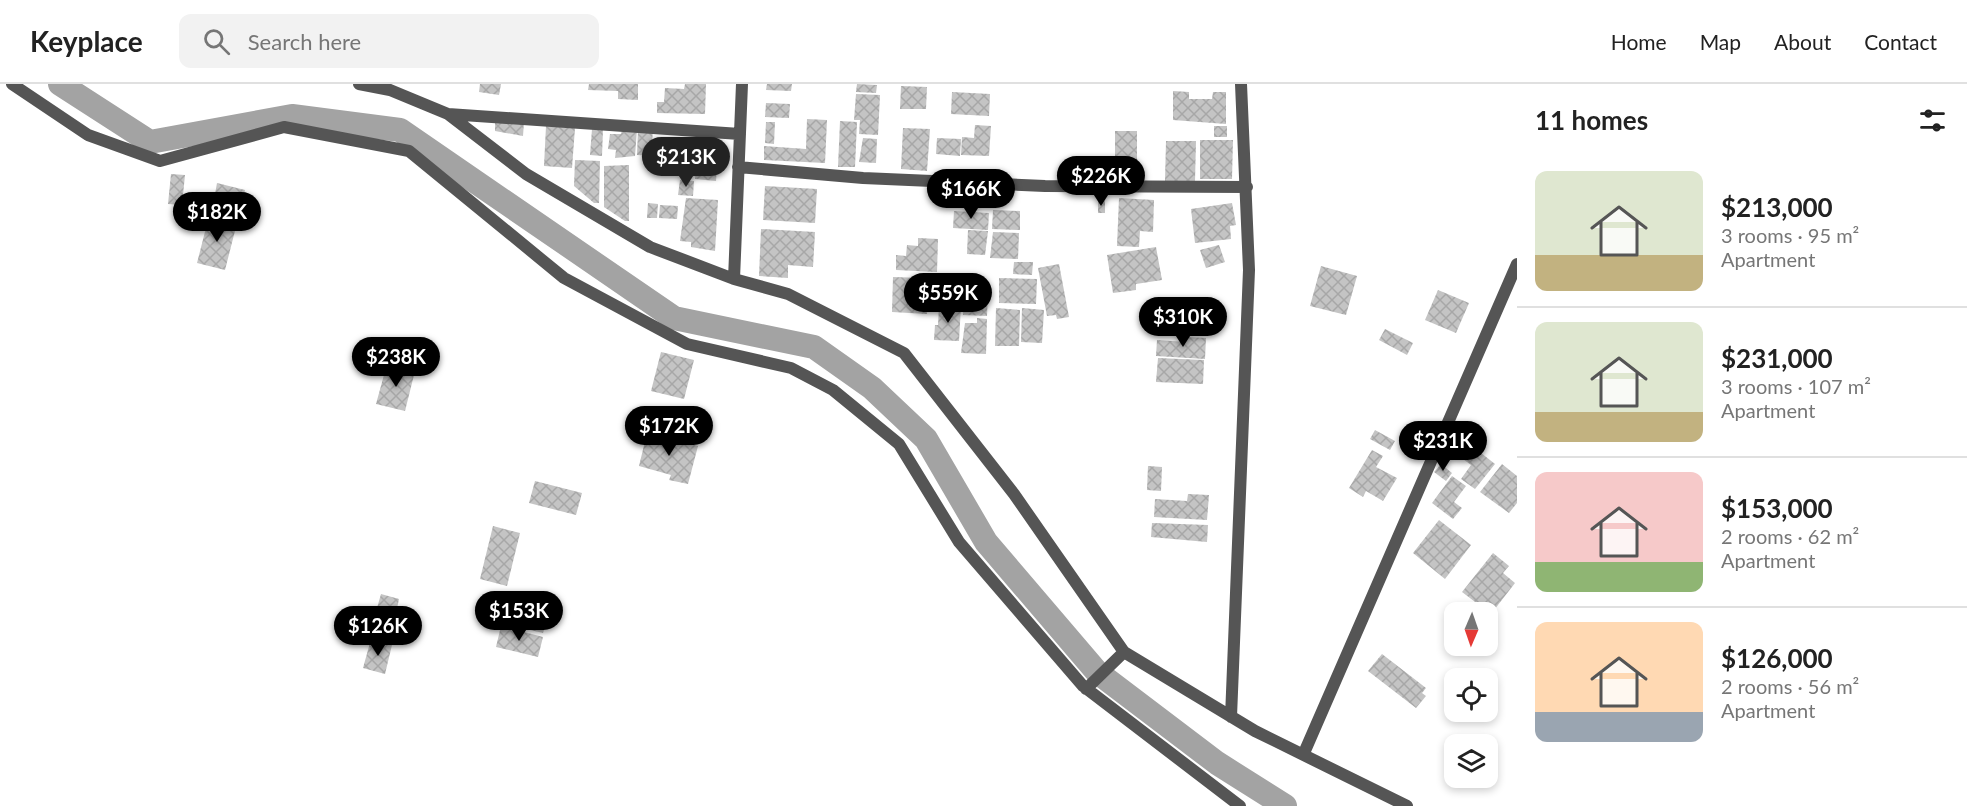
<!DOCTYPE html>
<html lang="en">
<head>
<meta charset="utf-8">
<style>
	:root { --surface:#fff; --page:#f2f2f2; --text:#222; --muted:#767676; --line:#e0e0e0; --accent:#000 }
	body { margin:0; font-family:Lato,sans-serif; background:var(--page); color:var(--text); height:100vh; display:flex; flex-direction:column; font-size:22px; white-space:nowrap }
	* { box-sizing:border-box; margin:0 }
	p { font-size:20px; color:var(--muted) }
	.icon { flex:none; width:33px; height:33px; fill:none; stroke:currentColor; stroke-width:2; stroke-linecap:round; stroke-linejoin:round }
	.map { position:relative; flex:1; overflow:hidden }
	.panel { display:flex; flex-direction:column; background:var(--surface); width:450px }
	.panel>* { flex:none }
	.needle { width:39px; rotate:182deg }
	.tools { position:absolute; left:1444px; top:518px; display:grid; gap:12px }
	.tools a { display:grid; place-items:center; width:54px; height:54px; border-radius:12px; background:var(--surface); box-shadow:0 3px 9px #0003; font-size:30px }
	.price { position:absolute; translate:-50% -51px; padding:0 14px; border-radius:21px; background:var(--accent); color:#fff; font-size:20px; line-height:39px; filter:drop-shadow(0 2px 3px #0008) }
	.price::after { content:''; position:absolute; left:50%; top:36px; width:18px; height:14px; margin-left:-9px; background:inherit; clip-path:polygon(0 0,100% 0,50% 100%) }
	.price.on { background:#222; color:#fff }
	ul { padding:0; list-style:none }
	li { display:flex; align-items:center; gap:18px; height:150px; padding:0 18px }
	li+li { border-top:2px solid var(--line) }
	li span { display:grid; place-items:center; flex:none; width:168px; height:120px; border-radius:12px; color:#555 }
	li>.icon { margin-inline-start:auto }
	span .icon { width:72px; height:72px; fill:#fffc; stroke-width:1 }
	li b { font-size:26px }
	h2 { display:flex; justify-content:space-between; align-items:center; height:72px; padding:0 18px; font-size:26px }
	header { display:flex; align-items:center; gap:36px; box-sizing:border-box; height:84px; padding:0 30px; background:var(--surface); border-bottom:2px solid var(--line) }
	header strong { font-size:28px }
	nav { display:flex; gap:33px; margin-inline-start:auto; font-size:21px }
	.search { width:420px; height:54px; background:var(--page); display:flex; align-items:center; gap:15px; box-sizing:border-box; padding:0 21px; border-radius:12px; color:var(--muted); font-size:22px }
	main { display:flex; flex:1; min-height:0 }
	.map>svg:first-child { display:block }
</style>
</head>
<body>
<header>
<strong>Keyplace</strong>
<div class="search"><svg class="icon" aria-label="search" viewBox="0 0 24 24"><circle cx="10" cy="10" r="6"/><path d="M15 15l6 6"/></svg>Search here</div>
<nav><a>Home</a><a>Map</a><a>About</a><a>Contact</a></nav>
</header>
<main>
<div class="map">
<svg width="1517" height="722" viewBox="0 0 1517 722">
	<defs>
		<pattern id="building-cross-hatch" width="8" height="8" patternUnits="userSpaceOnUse" patternTransform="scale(1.5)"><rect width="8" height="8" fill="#c4c4c4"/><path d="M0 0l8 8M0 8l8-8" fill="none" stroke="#a7a7a7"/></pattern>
	</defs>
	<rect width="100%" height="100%" fill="#fff"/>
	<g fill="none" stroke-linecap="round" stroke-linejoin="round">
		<path stroke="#a3a3a3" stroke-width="24" d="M60,0l90,58 142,-26 108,14 274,188 140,29 58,41 54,51 60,103 111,130 120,91 68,43"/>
	</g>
	<path fill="url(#building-cross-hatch)" d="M480,0h21l-2,11 -20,-3z
		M589,0h49v16l-20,-1v-8l-30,-1z
		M685,0h21l-1,30 -48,-1v-11h7l1,-14 19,1z
		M767,0h25l-1,7 -25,-1z
		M857,0l20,1 -1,8 -20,-1z
		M901,2l26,1 -1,22h-26z
		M1173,7l16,1v7h23l1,-7h13v32l-53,-4z
		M952,8l38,2 -1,22 -38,-2z
		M856,10l24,1 -2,40 -19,-1 1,-14h-6z
		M766,19l24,1 -1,14 -24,-1z
		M807,35l20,1 -2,43 -61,-3v-14l42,3z
		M495,36l29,2 -1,14 -28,-5z
		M840,37l17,1 -2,45h-17z
		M766,38h9l-1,22 -9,-1z
		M975,41l16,1 -2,30 -28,-1 1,-18 12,1z
		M546,42l29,2 -3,40 -28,-2z
		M1214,42h13v11h-13z
		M903,44l27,1 -3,42 -26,-2z
		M592,45l11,1 -1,26 -12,-1z
		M622,45h15l-2,27 -20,2 1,-8 -8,-1 2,-15h11z
		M638,45l15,1 -2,26 -14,-1z
		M1115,47h22v48l-22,-1z
		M863,54l14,1 -1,24 -17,-1z
		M937,54l24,1 -1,17 -24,-2z
		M655,56l30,2v8h7l-2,19 -37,-2z
		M1200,56h33l-1,39h-32z
		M1166,57h30l-1,40h-30z
		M697,65l21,2 -2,30 -21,-2z
		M575,76l25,1 -1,42h-5l-20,-17z
		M629,81v56h-4l-21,-14v-41z
		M171,90l14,1 -3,30 -14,-1z
		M680,96l14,1 -1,15 -15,-1z
		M217,99l28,7 -7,28 -39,-10 3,-12 12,4z
		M765,102l52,3 -2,34 -52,-3z
		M686,114l32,2 -3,51 -24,-4v-5l-11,-1z
		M1119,114l35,2 -1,32 -13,-1 -1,16 -22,-1z
		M1098,116l7,1v12h-7z
		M648,119l10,1 -1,14h-10z
		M1232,119l4,22 -6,1 1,13 -36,4 -4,-34z
		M660,121l18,1 -1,13 -18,-1z
		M993,126l27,1v19l-28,-1z
		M954,127l35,2 -1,17 -35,-2z
		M209,132l28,7 -12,47 -28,-7z
		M761,145l54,3 -2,35 -25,-2v13l-29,-2z
		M968,146l20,1 -3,24 -18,-1z
		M993,148l26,1 -1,26 -28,-1z
		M918,154l20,1 -1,33 -41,-2v-15l10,1 1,-11 11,1z
		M1219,161l6,17 -19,6 -6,-18z
		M1156,163l6,33 -26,4v6l-23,3 -6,-38z
		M1014,178h19l-1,13 -19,-1z
		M1059,180l10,53 -12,2 -1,-4 -9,1 -9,-48z
		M1321,182l36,10 -11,39 -36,-9z
		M893,193l32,1v3l4,1 -2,32 -35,-2z
		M999,194l38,1 -1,25 -37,-1z
		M964,206l24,1 -1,25 -24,-1z
		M1438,206l31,13 -13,30 -31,-13z
		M939,221l22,1 -2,35 -25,-1 1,-15h3z
		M996,224l24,2 -1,36h-24z
		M1022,224l22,2 -2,33 -21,-1z
		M1158,230l43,2 -1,20 -43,-2z
		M977,234l10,1 -1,35 -25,-1 4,-30h12z
		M1385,245l28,14 -6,12 -28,-15z
		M1186,253l20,1 -1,21 -49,-3 1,-16 29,2z
		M661,268l33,8 -10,39 -33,-8z
		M1158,274l46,2 -1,24 -47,-2z
		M387,280l28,7 -10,40 -29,-7z
		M1375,346l20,11 -5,9 -20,-11z
		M647,349l51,13 -10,38 -19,-4 2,-5 -32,-9z
		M1457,350l38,30 -20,25 -14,-10 10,-14 -24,-18z
		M1372,366l11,6 -7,11 21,11 -14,23 -17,-10 -3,6 -14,-9z
		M1441,380l11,9 -6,8 -12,-9z
		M1502,380l15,12v27l-8,10 -29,-21z
		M1148,382l14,1 -1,24 -14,-1z
		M1452,392l14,10 -12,16 8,6 -9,11 -21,-16z
		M535,397l47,12 -6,22 -47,-12z
		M1188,410l21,1 -2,25 -53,-3 1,-18 32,2z
		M1439,436l32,25 -26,34 -32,-26z
		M1152,439l56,2 -1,17 -56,-5z
		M493,442l27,7 -13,53 -27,-7z
		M1493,469l16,13 -6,7 12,10 -24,31 -29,-22z
		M381,510l18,5 -3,14 -19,-5z
		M512,515l38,9 -7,25 -37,-9z
		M375,534l22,6 -4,18 -23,-6z
		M501,542l42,11 -5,20 -42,-10z
		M371,555l21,6 -7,29 -22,-6z
		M1382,570l44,34 -4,5 4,3 -10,12 -48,-37z"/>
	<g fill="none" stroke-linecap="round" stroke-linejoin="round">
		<path stroke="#555" stroke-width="12" d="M12,0l76,51 72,26 124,-34 125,24 155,127 123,66 104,24 42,22 66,54 60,98 124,144 157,120
			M359,0l31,6 58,24 78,60 124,73 84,32 54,15 116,59 110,141 110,158 131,79 152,75
			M448,30l292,20
			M738,83l125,11 182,8 202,1
			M734,195l8,-195
			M1086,605l38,-37
			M1231,633l18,-447 -8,-186
			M1304,669l213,-489"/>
	</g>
</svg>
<div class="tools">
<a><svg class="needle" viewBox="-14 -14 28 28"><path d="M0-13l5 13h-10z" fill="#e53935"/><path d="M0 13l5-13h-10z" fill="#767676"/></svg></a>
<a><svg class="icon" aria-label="locate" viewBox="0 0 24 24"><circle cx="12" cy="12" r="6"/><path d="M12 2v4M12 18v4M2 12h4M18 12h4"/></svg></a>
<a><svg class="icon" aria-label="layers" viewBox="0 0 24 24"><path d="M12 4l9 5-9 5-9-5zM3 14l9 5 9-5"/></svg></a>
</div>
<b class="price on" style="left:686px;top:104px">$213K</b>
<b class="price" style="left:1101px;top:123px">$226K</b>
<b class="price" style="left:971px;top:136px">$166K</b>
<b class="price" style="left:217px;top:159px">$182K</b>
<b class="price" style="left:948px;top:240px">$559K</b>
<b class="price" style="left:1183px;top:264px">$310K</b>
<b class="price" style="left:396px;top:304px">$238K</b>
<b class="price" style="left:669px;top:373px">$172K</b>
<b class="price" style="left:1443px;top:388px">$231K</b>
<b class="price" style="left:519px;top:558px">$153K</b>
<b class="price" style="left:378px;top:573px">$126K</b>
</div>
<section class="panel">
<h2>11 homes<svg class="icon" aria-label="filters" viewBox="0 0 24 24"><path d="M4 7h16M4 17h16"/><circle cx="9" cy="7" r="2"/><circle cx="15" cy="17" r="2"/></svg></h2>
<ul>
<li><span style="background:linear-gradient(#dfe7d0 70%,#c2b280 0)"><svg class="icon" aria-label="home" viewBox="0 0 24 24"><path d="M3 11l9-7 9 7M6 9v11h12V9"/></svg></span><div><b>$213,000</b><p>3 rooms · 95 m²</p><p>Apartment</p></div></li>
<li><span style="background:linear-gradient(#dfe7d0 75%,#c2b280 0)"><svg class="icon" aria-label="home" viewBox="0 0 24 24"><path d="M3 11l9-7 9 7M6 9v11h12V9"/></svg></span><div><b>$231,000</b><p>3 rooms · 107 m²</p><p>Apartment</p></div></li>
<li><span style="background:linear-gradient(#f6c9c9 75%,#8fb573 0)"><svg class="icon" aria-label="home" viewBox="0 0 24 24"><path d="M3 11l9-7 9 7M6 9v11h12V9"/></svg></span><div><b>$153,000</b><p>2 rooms · 62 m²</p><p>Apartment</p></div></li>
<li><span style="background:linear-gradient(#ffd9b3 75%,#9aa5b1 0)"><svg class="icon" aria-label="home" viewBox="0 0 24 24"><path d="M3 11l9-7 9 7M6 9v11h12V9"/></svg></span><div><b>$126,000</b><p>2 rooms · 56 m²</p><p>Apartment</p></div></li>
</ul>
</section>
</main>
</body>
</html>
